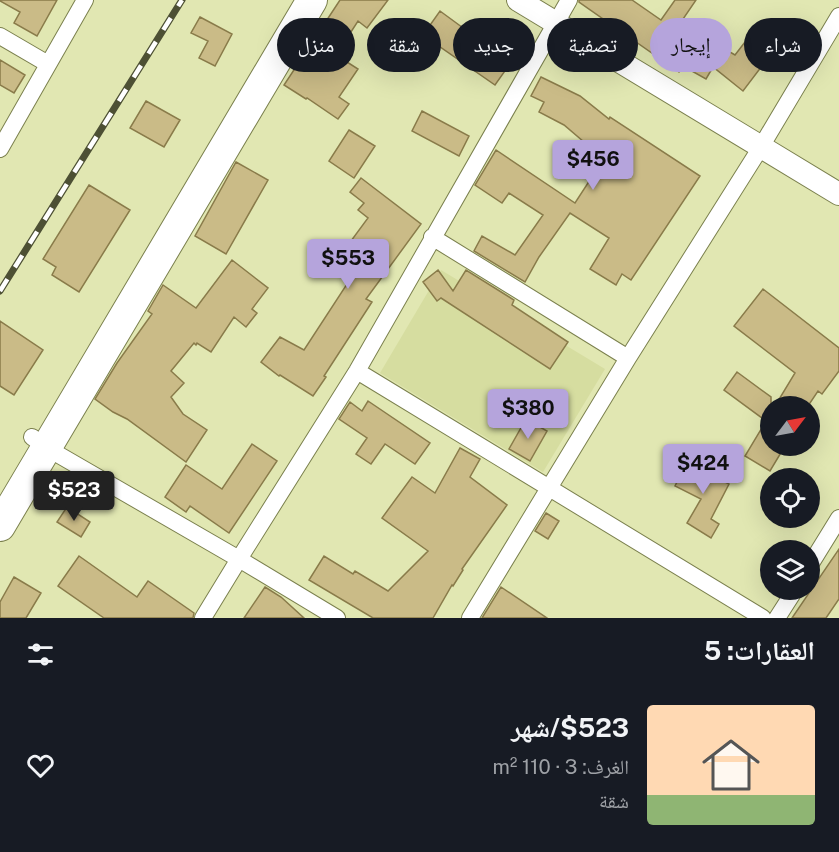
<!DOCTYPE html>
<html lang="ar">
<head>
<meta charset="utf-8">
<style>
	:root { --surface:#171b24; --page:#242831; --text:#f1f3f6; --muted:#9ea1a6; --accent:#b5a4dc }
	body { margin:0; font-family:"Public Sans","Noto Naskh Arabic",sans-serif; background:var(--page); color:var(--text); direction:rtl; height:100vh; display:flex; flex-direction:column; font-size:22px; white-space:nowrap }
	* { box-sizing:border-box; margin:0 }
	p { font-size:20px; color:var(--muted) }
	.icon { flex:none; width:33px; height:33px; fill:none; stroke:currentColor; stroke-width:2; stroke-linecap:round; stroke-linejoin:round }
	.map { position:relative; height:618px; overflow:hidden; direction:ltr }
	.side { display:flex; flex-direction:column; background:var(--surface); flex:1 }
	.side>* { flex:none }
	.hud { position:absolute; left:18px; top:18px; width:804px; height:54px; direction:rtl; display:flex; gap:12px }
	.needle { width:39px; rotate:58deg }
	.tools { position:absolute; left:760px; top:396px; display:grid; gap:12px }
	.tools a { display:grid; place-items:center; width:60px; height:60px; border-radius:50%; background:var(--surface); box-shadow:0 6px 24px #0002; font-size:30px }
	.price { position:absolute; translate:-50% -51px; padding:0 14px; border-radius:6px; background:var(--accent); color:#111; font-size:20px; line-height:39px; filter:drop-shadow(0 2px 3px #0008) }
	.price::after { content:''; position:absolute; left:50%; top:36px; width:18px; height:14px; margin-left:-9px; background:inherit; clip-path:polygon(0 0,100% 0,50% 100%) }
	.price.on { background:#222; color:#fff }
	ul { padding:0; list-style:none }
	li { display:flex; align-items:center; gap:18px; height:150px; padding:0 24px }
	li span { display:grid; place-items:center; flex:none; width:168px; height:120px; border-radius:6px; color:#555 }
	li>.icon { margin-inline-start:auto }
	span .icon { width:72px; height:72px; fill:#fffc; stroke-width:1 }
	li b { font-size:26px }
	h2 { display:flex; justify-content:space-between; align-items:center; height:72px; padding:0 24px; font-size:26px }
	.pill { padding:0 21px; border-radius:27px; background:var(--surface); box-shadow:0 6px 24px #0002; font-size:21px; line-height:54px }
	.pill.on { background:var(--accent); color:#111 }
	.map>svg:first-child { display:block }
</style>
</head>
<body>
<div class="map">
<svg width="839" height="618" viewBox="0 0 839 618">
	<rect width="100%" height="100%" fill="#e1e7b2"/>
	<path fill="#d6dda0" d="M441,270l164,99 -62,103 -163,-99z"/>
	<path fill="#cabb87" stroke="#897b4a" stroke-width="1.5" d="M0,0h57l-20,36 -23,-13 6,-11 -20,-11z
		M340,0h48l-21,28 -9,-7 -22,34 22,14 -19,28 10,7 -11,15 -31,-21 -1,1 -22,-14z
		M579,0h53l29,20 14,-20h21l-13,19 22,16 -1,2 31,18 20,-26 22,17 -34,45 -30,-24 -7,12 -23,-13 -4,6 -100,-70z
		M440,11l45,33 3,-4 26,18 -19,27 -72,-50z
		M200,17l32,17 -17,32 -16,-8 9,-17 -17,-8z
		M0,60l25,15 -11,18 -14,-8z
		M541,77l39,19 29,23 1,-2 90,59 -69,104 -9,-6 -6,11 -26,-16 19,-31 -39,-25 -31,44 -14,25 -51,-31 8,-15 33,19 28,-40 -34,-22 -7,10 -27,-18 21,-35 79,53 30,-46 -14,-9 -27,-23 -25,-13 5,-10 -13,-6z
		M146,101l34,19 -16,27 -34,-19z
		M422,111l47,25 -10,20 -47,-25z
		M349,130l26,16 -21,32 -25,-17z
		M236,162l32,18 -42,74 -31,-18z
		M361,178l60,46 -55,75 6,3 -48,74 2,1 -13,19 -33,-21 -1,1 -18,-14 19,-25 24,13 47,-72 -17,-14 34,-46 -10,-8 6,-7 -14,-11z
		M89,185l41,25 -51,82 -27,-17 4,-8 -13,-8z
		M232,260l36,28 -16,21 5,4 -11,14 -12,-10 -23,35 -14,-9 -1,2 -2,-2 -23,28 13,12 -13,14 12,17 24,16 -21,32 -59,-43 -14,-7 -18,-13 22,-36 35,-49 -4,-3 15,-26 33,23z
		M438,270l15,21 13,-21 48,30 -2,5 56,37 -18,27 -109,-71 -4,3 -14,-19z
		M763,289l76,59v23l-17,23 -4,-3 -10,15h-33l20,-33 -61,-47z
		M0,321l43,29 -29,45 -14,-9z
		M737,372l34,25v49h14l-15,25 -25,-15 21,-35 -42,-31z
		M368,401l62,42 -15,21 -30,-20 -14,20 -15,-10 11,-16 -28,-19 11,-17 12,9z
		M526,419l21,12 -17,30 -21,-12z
		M252,444l25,17 -48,72 -39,-27 -4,6 -21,-15 21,-32 36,24z
		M460,448l20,11 -10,18 37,28 -45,64 1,1 -10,16 -1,-1 -19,33h-60l-64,-38 15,-24 29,18 2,-3 33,20 40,-40 -46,-33 30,-41 23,16z
		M689,459l22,11 -2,4 20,10 -18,35 8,5 -8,14 -24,-15 14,-24 -26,-13z
		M67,507l23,15 -9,15 -24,-15z
		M546,513l13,8 -11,18 -13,-8z
		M839,549v50l-13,19h-34z
		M79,556l58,41 11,-16 46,32 -1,5h-89l-46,-32z
		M14,577l27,16 -15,25h-26v-16z
		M265,587l16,10 23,21h-60z
		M501,587l46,31h-65z"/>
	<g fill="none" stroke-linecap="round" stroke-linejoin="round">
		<g stroke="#7b804e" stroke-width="18">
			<path id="street" d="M0,36l48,28
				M0,149l85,-149
				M432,237l196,121
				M357,371l406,247
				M32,437l15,11 192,111 98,59
				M810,565l29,-47
				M203,618l36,-59 118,-188 212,-371
				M470,618l158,-260 133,-211 78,-131
				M777,618l18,-28"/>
		</g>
		<g stroke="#7b804e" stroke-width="24">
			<path id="secondary" d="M518,0l321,194"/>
		</g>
		<g stroke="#7b804e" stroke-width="32">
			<path id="highway" d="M0,526l312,-526"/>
		</g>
		<use href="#street" stroke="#fff" stroke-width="16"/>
		<use href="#secondary" stroke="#fff" stroke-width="22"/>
		<use href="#highway" stroke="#fff" stroke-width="30"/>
		<g stroke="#4d5034" stroke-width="7">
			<path id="rail" d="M0,291l182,-291"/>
		</g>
		<use href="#rail" stroke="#fff" stroke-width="4.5" stroke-dasharray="14" stroke-linecap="butt"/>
	</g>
</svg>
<div class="tools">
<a><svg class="needle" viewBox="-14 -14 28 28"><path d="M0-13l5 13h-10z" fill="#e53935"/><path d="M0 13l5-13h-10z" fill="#9ea1a6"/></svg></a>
<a><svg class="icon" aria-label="locate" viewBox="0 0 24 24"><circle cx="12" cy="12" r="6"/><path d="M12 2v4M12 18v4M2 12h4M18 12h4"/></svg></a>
<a><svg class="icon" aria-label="layers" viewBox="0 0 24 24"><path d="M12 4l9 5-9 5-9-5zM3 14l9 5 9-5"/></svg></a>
</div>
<b class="price" style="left:593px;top:191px">$456</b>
<b class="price" style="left:348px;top:290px">$553</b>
<b class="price" style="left:528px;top:440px">$380</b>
<b class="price" style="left:703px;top:495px">$424</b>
<b class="price on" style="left:74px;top:522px">$523</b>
<div class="hud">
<a class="pill">شراء</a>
<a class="pill on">إيجار</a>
<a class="pill">تصفية</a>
<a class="pill">جديد</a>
<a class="pill">شقة</a>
<a class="pill">منزل</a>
</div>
</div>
<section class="side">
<h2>العقارات: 5<svg class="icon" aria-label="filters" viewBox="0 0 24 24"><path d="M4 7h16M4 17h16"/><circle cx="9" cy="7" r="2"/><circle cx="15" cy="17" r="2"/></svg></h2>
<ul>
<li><span style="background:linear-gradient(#ffd9b3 75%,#8fb573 0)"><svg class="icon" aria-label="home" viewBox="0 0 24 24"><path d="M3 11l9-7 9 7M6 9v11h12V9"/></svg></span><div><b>$523/شهر</b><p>الغرف: 3 · 110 m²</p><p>شقة</p></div><svg class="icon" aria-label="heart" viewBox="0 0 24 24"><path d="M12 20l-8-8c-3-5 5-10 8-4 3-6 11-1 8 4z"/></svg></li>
</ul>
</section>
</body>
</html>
